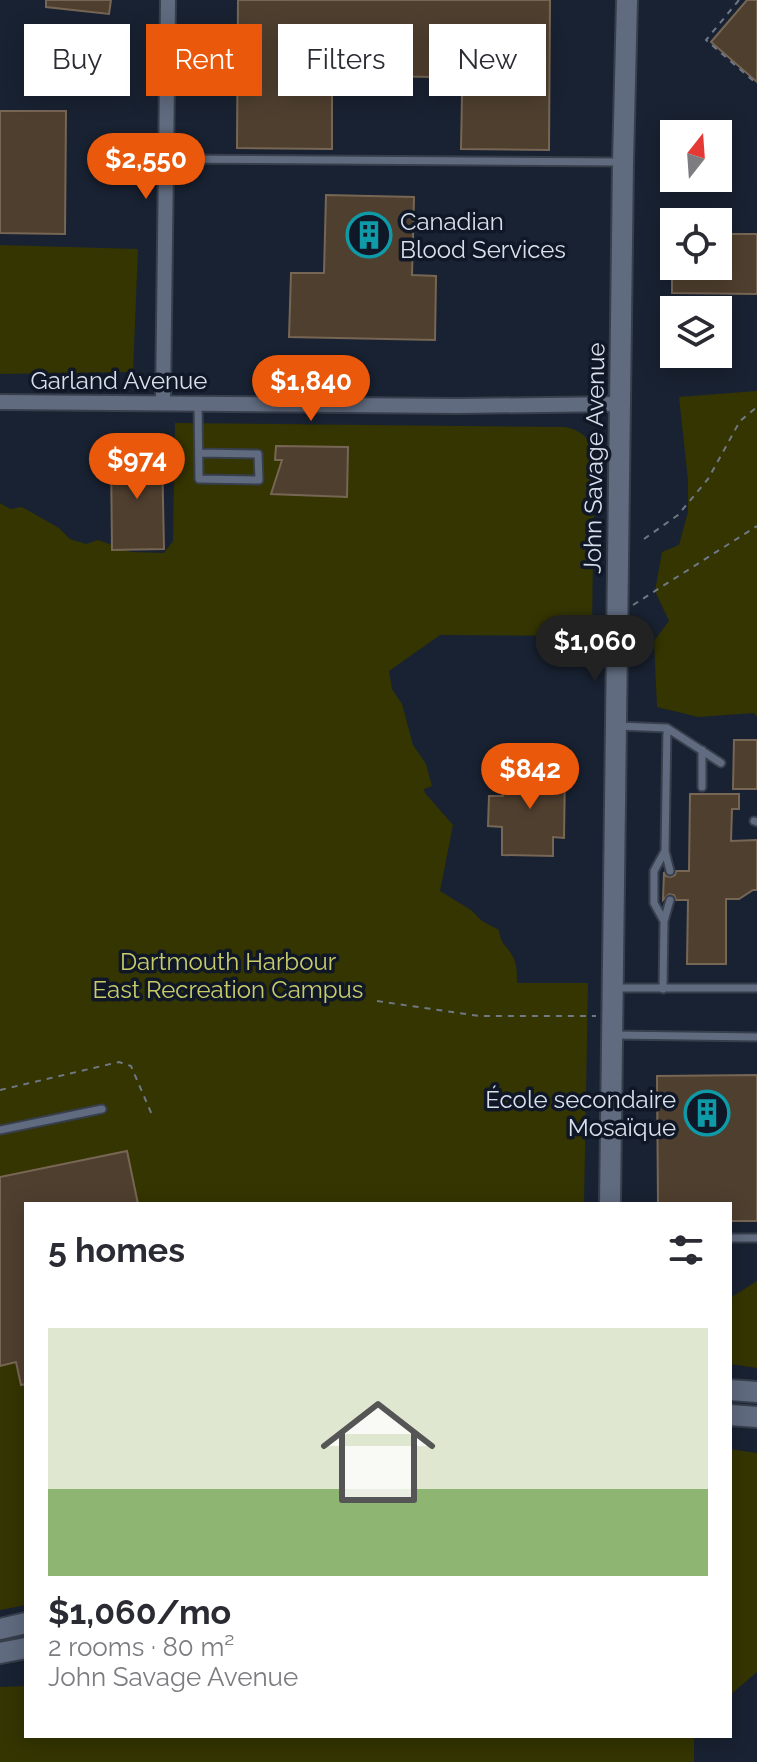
<!DOCTYPE html>
<html lang="en">
<head>
<meta charset="utf-8">
<style>
	:root { --surface:#fff; --page:#f2f2f3; --text:#2b2b33; --muted:#7c7c81; --accent:#ea580c }
	body { margin:0; font-family:Raleway,sans-serif; background:var(--page); color:var(--text); height:100vh; display:flex; flex-direction:column; font-size:30px; white-space:nowrap }
	* { box-sizing:border-box; margin:0 }
	p { font-size:26px; color:var(--muted) }
	.icon { flex:none; width:44px; height:44px; fill:none; stroke:currentColor; stroke-width:2; stroke-linecap:round; stroke-linejoin:round }
	.map { position:relative; flex:1; overflow:hidden }
	.side { position:absolute; left:24px; top:1202px; width:708px; height:536px; display:flex; flex-direction:column; background:var(--surface); border-radius:0px; box-shadow:0 4px 20px #0003 }
	.side>* { flex:none }
	.banner { position:absolute; left:24px; top:24px; width:710px; height:72px; display:flex; gap:16px }
	.needle { width:52px; rotate:17deg }
	.controls { position:absolute; left:660px; top:120px; display:grid; gap:16px }
	.controls a { display:grid; place-items:center; width:72px; height:72px; border-radius:0px; background:var(--surface); box-shadow:0 4px 20px #0003; font-size:40px }
	.price { position:absolute; translate:-50% -68px; padding:0 18px; border-radius:28px; background:var(--accent); color:#fff; font-size:26px; line-height:52px; filter:drop-shadow(0 2px 4px #0008) }
	.price::after { content:''; position:absolute; left:50%; top:48px; width:24px; height:18px; margin-left:-12px; background:inherit; clip-path:polygon(0 0,100% 0,50% 100%) }
	.price.active { background:#222; color:#fff }
	ul { padding:0; list-style:none }
	li { display:grid; align-content:center; gap:16px; height:424px; padding:0 24px }
	li span { display:grid; place-items:center; height:248px; border-radius:0px; color:#555 }
	li>.icon { margin-inline-start:auto }
	span .icon { width:144px; height:144px; fill:#fffc; stroke-width:1 }
	li b { font-size:34px }
	h2 { display:flex; justify-content:space-between; align-items:center; height:96px; padding:0 24px; font-size:34px }
	.tag { padding:0 28px; border-radius:0px; background:var(--surface); box-shadow:0 4px 20px #0003; font-size:28px; line-height:72px }
	.tag.active { background:var(--accent); color:#fff }
	.map>svg:first-child { display:block }
</style>
</head>
<body>
<div class="map">
<svg width="757" height="1762" viewBox="0 0 757 1762">
	<rect width="100%" height="100%" fill="#192232"/>
	<path fill="#343500" d="M0,245l138,4 -5,123 -133,2z
		M757,391v326l-3,-4 -56,4 -41,-10 -3,-66 15,-20 -14,-30 7,-39 17,-7 9,-33v-32l-9,-83z
		M175,423l390,4c17,3 26,12 29,29l-2,180 -152,-1 -51,36 3,18 10,15 11,41 13,19 6,22 -8,3 1,4 28,32 -13,66 31,19 11,11 17,9c2,15 6,13 13,25 5,8 5,18 5,28h71l-4,221h-558v401l-26,5v-1107l10,6 12,-2 37,21 11,11 16,5 12,-4 33,12 33,1 9,-12z
		M757,1281v87l-27,-4v-66z
		M730,1449l27,4v219l-27,23z
		M26,1686v50h668v26h-694v-75z"/>
	<path fill="#4f3f2f" stroke="#776654" stroke-width="2" d="M46,0h65l-2,14 -63,-7z
		M238,0h312l-1,150 -88,-1 1,-53 -21,-19 -91,-1 -18,17v56l-95,-1z
		M747,0h10v82l-46,-40z
		M0,111h66l-1,123 -65,-1z
		M326,195l88,2 -2,78 24,1 -1,64 -146,-3 2,-64h33z
		M718,234h39v60l-85,-1v-27h46z
		M276,446l72,1 -1,50 -76,-3 11,-34h-7z
		M162,452l2,97 -52,1 -1,-97z
		M734,740h23v49h-24z
		M503,768l62,1 -1,69 -11,-1v19l-51,-1v-28l-14,-1 1,-30h14z
		M690,794h49v15h-7l-1,32 26,-1v50h-4l-14,9h-13v65h-39l1,-64h-12l-2,-5 -5,-1 -6,6 1,-28 2,4 5,1 4,-2 1,-4h13z
		M757,1075v146h-27v-17h-72l-1,-128z
		M127,1151l11,53h-112v180l-5,1 -5,-23 -16,4v-189z"/>
	<g fill="none" stroke-linecap="round" stroke-linejoin="round">
		<g stroke="#373e4c" stroke-width="11">
			<path id="lane" d="M166,159l453,3
				M198,405l1,74 60,1 -1,-26 -59,-1
				M618,726l49,2
				M702,787v-37
				M754,821l3,1
				M665,851l5,20
				M664,921l6,-21
				M616,988h141
				M663,989l1,-68 -10,-18v-32l11,-20 2,-123 54,35
				M615,1035l142,2
				M0,1130l102,-21
				M730,1238h27"/>
		</g>
		<g stroke="#373e4c" stroke-width="18">
			<path id="street" d="M0,402l458,4 163,-2
				M163,402l5,-402"/>
		</g>
		<g stroke="#373e4c" stroke-width="24">
			<path id="secondary" d="M610,1204l13,-1042 4,-162
				M730,1390l27,2
				M730,1415l27,2
				M0,1629l26,-6
				M0,1653l26,-5"/>
		</g>
		<path stroke="#707886" stroke-width="2" stroke-dasharray="6 6" stroke-linecap="butt" d="M739,0l-33,40 51,44
			M644,539l34,-24 30,-36 32,-58 17,-14
			M633,605l124,-79
			M377,1001l102,15h117
			M0,1090l119,-28 12,4 21,49"/>
		<use href="#lane" stroke="#606b7f" stroke-width="7"/>
		<use href="#street" stroke="#606b7f" stroke-width="14"/>
		<use href="#secondary" stroke="#606b7f" stroke-width="20"/>
	</g>
	<defs>
		<g id="building-ring" transform="scale(2.3)"><circle r="9.5" fill="#101828" stroke="#0f9aa8" stroke-width="1.5"/><path d="M-4-6H4V6H1V3H-1V6H-4ZM-2.5-4.3h1.7v1.8h-1.7ZM.8-4.3h1.7v1.8H.8ZM-2.5-1h1.7V.8h-1.7ZM.8-1h1.7V.8H.8Z" fill="#0f9aa8"/></g>
	</defs>
	<g fill-rule="evenodd">
		<use href="#building-ring" x="369" y="235"/>
		<use href="#building-ring" x="707" y="1113"/>
	</g>
	<g text-anchor="middle" dominant-baseline="central" stroke-width="7" stroke-linejoin="round" paint-order="stroke">
		<g font-size="24" fill="#d9dfeb" stroke="#101828" text-anchor="start">
			<text x="400" y="221">Canadian<tspan x="400" dy="28">Blood Services</tspan></text>
			<text x="676" y="1099" text-anchor="end">École secondaire<tspan x="676" dy="28">Mosaïque</tspan></text>
		</g>
		<g font-size="24" fill="#d9dfeb" stroke="#101828">
			<text x="119" y="380">Garland Avenue</text>
			<text transform="translate(594 458) rotate(-89)">John Savage Avenue</text>
		</g>
		<g font-size="24" fill="#c9cc69" stroke="#101828">
			<text x="228" y="961">Dartmouth Harbour<tspan x="228" dy="28">East Recreation Campus</tspan></text>
		</g>
	</g>
</svg>
<div class="controls">
<a><svg class="needle" viewBox="-14 -14 28 28"><path d="M0-13l5 13h-10z" fill="#e53935"/><path d="M0 13l5-13h-10z" fill="#7c7c81"/></svg></a>
<a><svg class="icon" aria-label="locate" viewBox="0 0 24 24"><circle cx="12" cy="12" r="6"/><path d="M12 2v4M12 18v4M2 12h4M18 12h4"/></svg></a>
<a><svg class="icon" aria-label="layers" viewBox="0 0 24 24"><path d="M12 4l9 5-9 5-9-5zM3 14l9 5 9-5"/></svg></a>
</div>
<b class="price" style="left:146px;top:201px">$2,550</b>
<b class="price" style="left:311px;top:423px">$1,840</b>
<b class="price" style="left:137px;top:501px">$974</b>
<b class="price active" style="left:595px;top:683px">$1,060</b>
<b class="price" style="left:530px;top:811px">$842</b>
<div class="banner">
<a class="tag">Buy</a>
<a class="tag active">Rent</a>
<a class="tag">Filters</a>
<a class="tag">New</a>
</div>
<section class="side">
<h2>5 homes<svg class="icon" aria-label="filters" viewBox="0 0 24 24"><path d="M4 7h16M4 17h16"/><circle cx="9" cy="7" r="2"/><circle cx="15" cy="17" r="2"/></svg></h2>
<ul>
<li><span style="background:linear-gradient(#dfe7d0 65%,#8fb573 0)"><svg class="icon" aria-label="home" viewBox="0 0 24 24"><path d="M3 11l9-7 9 7M6 9v11h12V9"/></svg></span><div><b>$1,060/mo</b><p>2 rooms · 80 m²</p><p>John Savage Avenue</p></div></li>
</ul>
</section>
</div>
</body>
</html>
